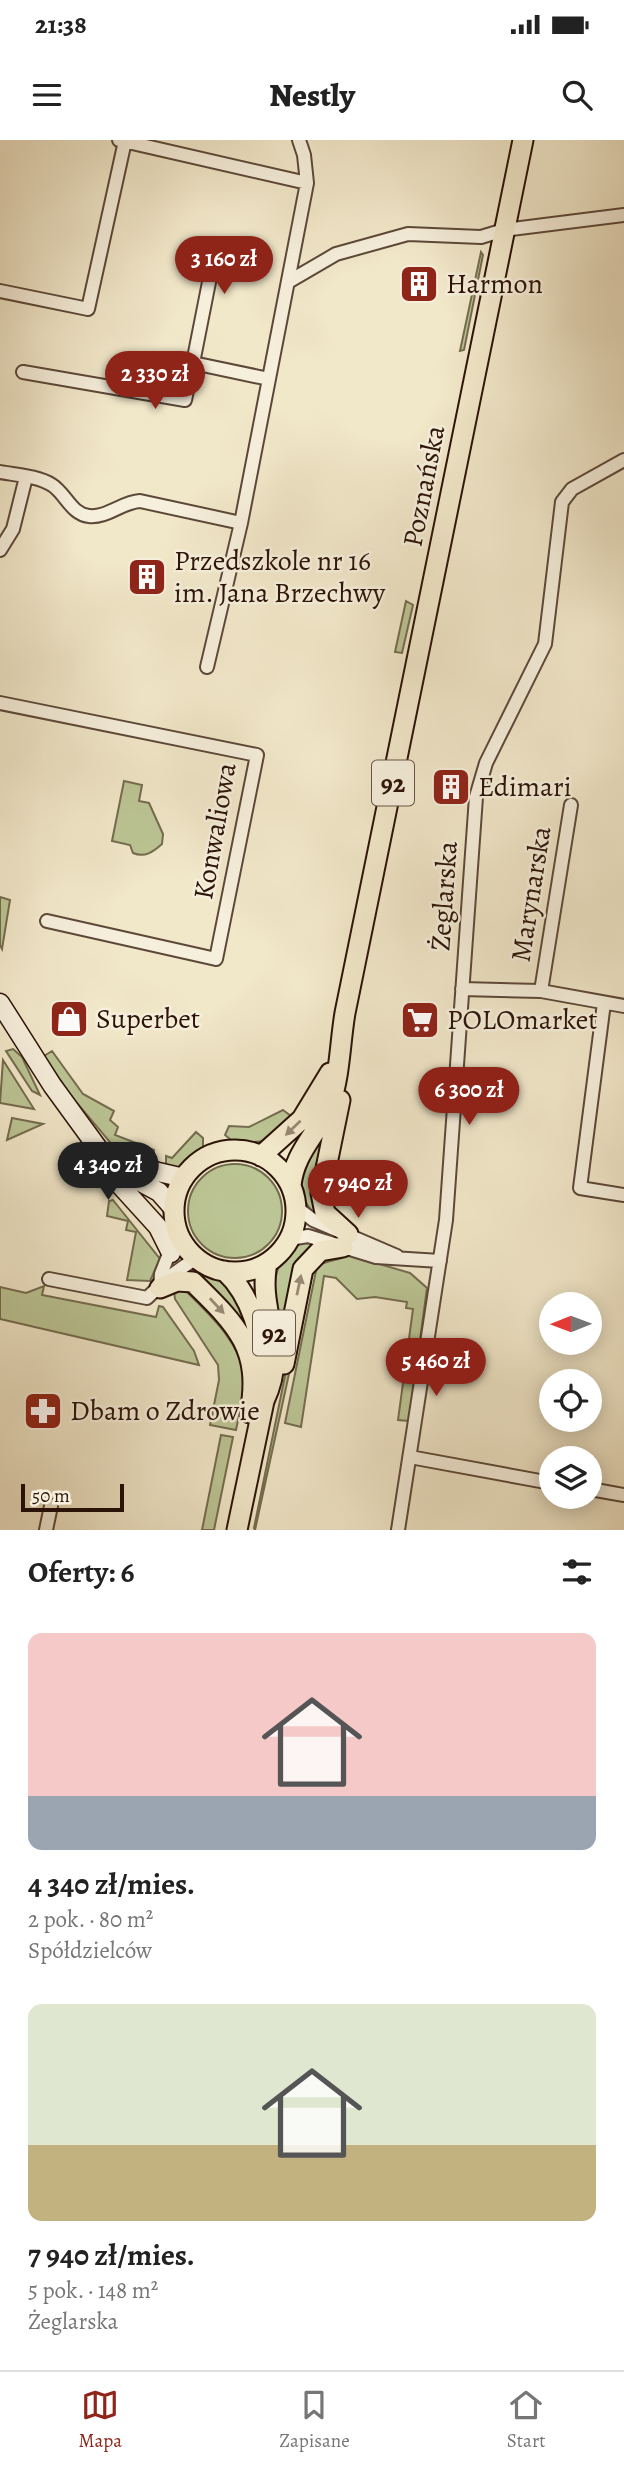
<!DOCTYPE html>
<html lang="pl">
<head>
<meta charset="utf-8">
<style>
	:root { --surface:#fff; --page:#f2f2f2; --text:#222; --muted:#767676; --line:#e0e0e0; --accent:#8f2418 }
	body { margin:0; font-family:Alegreya,serif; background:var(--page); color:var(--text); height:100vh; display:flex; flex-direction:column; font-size:26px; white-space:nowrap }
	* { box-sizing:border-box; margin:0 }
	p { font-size:23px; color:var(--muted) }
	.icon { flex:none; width:38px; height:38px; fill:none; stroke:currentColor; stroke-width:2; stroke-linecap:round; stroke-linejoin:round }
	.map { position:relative; height:1390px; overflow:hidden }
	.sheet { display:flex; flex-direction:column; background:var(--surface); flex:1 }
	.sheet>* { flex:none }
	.needle { width:46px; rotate:269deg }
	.tools { position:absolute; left:539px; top:1152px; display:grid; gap:14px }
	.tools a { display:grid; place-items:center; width:63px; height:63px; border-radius:50%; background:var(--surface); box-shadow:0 4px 18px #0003; font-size:35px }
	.scale { position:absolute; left:21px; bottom:18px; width:103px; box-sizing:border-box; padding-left:7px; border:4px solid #2b1307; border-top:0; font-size:19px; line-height:24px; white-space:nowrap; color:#2b1307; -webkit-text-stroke:5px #f6efdc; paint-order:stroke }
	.price { position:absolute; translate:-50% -60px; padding:0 16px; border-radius:24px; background:var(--accent); color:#fff; font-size:23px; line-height:46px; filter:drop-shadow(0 2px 4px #0008) }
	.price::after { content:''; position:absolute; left:50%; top:42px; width:21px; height:16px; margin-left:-10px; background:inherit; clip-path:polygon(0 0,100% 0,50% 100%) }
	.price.on { background:#222; color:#fff }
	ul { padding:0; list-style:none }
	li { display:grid; align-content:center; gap:14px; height:371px; padding:0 28px }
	li span { display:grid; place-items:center; height:217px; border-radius:14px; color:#555 }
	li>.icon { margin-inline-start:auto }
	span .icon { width:126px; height:126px; fill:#fffc; stroke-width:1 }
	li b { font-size:30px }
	h2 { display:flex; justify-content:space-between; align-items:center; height:84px; padding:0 28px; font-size:30px }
	.status { display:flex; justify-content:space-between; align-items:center; height:49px; padding:0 35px; background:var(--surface); direction:ltr }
	.status svg { height:19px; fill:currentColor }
	header { display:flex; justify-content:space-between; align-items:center; height:91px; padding:0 28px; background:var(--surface); font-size:32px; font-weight:800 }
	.tabs { display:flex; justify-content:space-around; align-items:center; height:98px; border-top:2px solid var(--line); background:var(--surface); font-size:19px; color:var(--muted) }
	.tabs a { display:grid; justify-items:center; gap:4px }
	.tabs .on { color:var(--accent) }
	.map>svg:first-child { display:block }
</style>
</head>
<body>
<div class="status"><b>21:38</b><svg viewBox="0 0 49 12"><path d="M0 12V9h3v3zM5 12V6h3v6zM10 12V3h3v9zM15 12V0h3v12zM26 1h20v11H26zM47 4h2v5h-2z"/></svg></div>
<header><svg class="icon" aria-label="menu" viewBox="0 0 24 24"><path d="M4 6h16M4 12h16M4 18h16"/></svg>Nestly<svg class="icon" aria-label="search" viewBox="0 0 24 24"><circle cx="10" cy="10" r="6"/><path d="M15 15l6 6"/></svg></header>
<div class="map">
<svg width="624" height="1390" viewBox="0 0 624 1390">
	<rect width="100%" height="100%" fill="#f1e7c9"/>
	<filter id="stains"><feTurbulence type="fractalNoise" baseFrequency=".00286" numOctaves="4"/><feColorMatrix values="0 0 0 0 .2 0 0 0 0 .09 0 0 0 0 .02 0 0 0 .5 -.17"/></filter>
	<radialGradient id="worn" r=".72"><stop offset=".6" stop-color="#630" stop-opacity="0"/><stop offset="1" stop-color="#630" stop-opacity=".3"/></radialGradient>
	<path fill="#bcc595" stroke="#746c4e" stroke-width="2" d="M481,112l2,3 -19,95 -4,1z
		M406,461l7,4 -11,48 -7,-1z
		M124,641l18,4 -3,16 10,2 14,31 -1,10c-9,8 -17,14 -29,9l-3,-8 -18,-4z
		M0,757l10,3 -8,49 -2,-4z
		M13,909l9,8 18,38 -8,-4 -26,-40z
		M52,911l31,43 31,17 -4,9 8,7 -3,8 39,15 -1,17 -34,-14 -48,-57 -27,-40z
		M3,920l31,49 -34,-6z
		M283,970l12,9 -31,22 -28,3 -11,-9 4,-9 20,1z
		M12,978l31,6 -36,16z
		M327,991l-9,87c-32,-32 -13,-56 9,-87z
		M196,992l7,6v15l-24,15 -13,2v-14l6,2z
		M188 1071a47 47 0 1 1 94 0a47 47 0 1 1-94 0Z
		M113,1060l47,59 -10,22 -23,-1 9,-48 -10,-2 2,-9 -21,-5 2,-15z
		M302,1103h18l-31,67 -14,2c-2,-26 -2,-57 27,-69z
		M349,1115l61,18 17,15 -18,133 -11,-1 15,-111 -7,-1 1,-6 -32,-5 -18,2 -21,-21 -12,-2 -23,151 -16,-4 32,-157c10,-6 25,-6 32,-11z
		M187,1130c33,-1 47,25 61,51l-10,3z
		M44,1146l-2,9 114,22 3,-11 4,1 31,44 5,14 -199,-46v-32l26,6z
		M182,1147c24,25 57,52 62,88 3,18 -5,38 -8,55l-26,-5 9,-45 -1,-15 -43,-66 -1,-8z
		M296,1182l3,6 -44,202 -1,-2z
		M221,1295l12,2 -19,93h-12z"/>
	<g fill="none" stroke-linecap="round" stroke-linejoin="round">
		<g stroke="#5c4838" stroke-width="16">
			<path id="street" d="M119,0l188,43
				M192,123l20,4 -19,96
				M288,142l48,-28 72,-20 73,3 23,-7 120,-15
				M0,151l88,18 37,-168
				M23,232l162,28 8,-37 76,16
				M0,332c16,3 38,4 52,13 14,9 19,29 37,31 18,2 33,-14 51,-15l101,22
				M0,410l13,-21 13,-52
				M207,527l34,-144 66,-340 -3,-28 -5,-15
				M0,563l257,52 -41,204 -169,-38
				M462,849l79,2 83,15
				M541,851l30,-186
				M604,863l-24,185 44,7
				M296,1067l17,13 84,36
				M289,1099l19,-3 68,21 64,4
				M49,1139l98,19 22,-21 27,-19
				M160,1147l1,-13 17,-43
				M410,1317l141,26
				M590,1349l34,6
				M46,1390l5,-24
				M398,1390l48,-310 30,-423 10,-34 59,-119 17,-142 10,-13 52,-29"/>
		</g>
		<g stroke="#2b1307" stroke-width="21">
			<path id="secondary" d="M0,863l52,82 59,81 48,26 15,17
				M108,1013l29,14 47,11
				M108,1032l50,55 13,26"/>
		</g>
		<g stroke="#2b1307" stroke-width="23">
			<path id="primary" d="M340,960l-19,93 4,20 23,21
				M174 1071a61 61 0 1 1 122 0a61 61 0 1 1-122 0Z
				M261,1016l41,-37 28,-46
				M291,1046c3,-34 27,-52 39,-82 10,-28 10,-62 15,-91l178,-873
				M225,1131c27,25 37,66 39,101
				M160,1148l17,-7 16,1c44,43 69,67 57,131
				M284,1224l19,-95 17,-18 23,-4
				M237,1390l27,-129c26,-55 -7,-88 3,-138"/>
		</g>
		<use href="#street" stroke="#f6efdc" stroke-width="12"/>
		<use href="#secondary" stroke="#f6efdc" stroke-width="18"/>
		<use href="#primary" stroke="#f1e7c9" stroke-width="19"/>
	</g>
	<defs><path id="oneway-solid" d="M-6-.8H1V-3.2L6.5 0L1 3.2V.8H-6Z" transform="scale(1.75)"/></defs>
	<g fill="#988872">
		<use href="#oneway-solid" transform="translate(293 988) rotate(136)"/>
		<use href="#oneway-solid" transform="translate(299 1145) rotate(-78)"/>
		<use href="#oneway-solid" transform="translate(217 1166) rotate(47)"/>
	</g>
	<defs>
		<g id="building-square" transform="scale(2.0125)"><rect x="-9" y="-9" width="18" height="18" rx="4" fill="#8f2418" stroke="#f6efdc"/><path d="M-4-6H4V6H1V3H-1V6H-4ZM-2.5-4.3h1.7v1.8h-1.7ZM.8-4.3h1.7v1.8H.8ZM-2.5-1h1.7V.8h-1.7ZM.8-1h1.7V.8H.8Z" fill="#fff"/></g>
		<g id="shop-square" transform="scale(2.0125)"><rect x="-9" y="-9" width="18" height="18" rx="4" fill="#8f2418" stroke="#f6efdc"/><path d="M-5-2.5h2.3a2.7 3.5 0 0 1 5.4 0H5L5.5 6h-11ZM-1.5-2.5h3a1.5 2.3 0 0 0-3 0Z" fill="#fff"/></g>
		<g id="supermarket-square" transform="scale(2.0125)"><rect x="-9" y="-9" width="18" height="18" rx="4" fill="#8f2418" stroke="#f6efdc"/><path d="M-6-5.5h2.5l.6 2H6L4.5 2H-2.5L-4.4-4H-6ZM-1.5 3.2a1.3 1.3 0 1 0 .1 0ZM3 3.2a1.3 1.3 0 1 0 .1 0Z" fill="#fff"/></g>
		<g id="pharmacy-square" transform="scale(2.0125)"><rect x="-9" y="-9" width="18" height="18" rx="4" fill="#8f2418" stroke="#f6efdc"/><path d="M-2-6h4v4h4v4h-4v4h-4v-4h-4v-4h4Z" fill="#fff"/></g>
	</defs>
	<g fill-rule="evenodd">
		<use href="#building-square" x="419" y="144"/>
		<use href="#building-square" x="147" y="437"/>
		<use href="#building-square" x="451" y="647"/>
		<use href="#shop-square" x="69" y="879"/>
		<use href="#supermarket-square" x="420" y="880"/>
		<use href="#pharmacy-square" x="43" y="1271"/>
	</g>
	<g text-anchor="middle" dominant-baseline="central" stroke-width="5" stroke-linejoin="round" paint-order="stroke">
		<g fill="#f6efdc" stroke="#685547" stroke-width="2">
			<rect x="372" y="620.5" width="42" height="45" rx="5"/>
			<rect x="253" y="1170.5" width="42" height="45" rx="5"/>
		</g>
		<g font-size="26" font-weight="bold" fill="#2b1307">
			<text x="393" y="643">92</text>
			<text x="274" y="1193">92</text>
		</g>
		<g font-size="28" fill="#2b1307" stroke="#f6efdc" text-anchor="start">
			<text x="446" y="144">Harmon</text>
			<text x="174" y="421">Przedszkole nr 16<tspan x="174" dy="32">im. Jana Brzechwy</tspan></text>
			<text x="478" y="647">Edimari</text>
			<text x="96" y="879">Superbet</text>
			<text x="447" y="880">POLOmarket</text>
			<text x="70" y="1271">Dbam o Zdrowie</text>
		</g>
		<g font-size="28" fill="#2b1307" stroke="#f6efdc">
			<text transform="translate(424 346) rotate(-79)">Poznańska</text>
			<text transform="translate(215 691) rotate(-80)">Konwaliowa</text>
			<text transform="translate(531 754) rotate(-81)">Marynarska</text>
			<text transform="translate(444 756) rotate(-86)">Żeglarska</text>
		</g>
	</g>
	<rect width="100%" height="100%" filter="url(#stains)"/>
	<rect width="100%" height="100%" fill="url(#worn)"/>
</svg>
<div class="tools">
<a><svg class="needle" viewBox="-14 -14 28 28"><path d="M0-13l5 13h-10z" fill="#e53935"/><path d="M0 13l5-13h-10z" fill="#767676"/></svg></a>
<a><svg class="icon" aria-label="locate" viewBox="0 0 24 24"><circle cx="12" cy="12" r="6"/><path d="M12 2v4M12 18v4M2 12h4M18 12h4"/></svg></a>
<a><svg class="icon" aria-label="layers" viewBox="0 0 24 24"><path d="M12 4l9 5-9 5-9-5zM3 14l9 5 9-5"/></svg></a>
</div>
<div class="scale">50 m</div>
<b class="price" style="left:224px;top:156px">3 160 zł</b>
<b class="price" style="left:155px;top:271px">2 330 zł</b>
<b class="price" style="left:469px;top:987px">6 300 zł</b>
<b class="price on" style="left:108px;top:1062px">4 340 zł</b>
<b class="price" style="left:358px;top:1080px">7 940 zł</b>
<b class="price" style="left:436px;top:1258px">5 460 zł</b>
</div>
<section class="sheet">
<h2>Oferty: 6<svg class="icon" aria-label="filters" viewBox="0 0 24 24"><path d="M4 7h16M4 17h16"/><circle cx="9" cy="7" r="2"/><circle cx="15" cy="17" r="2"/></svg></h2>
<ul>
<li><span style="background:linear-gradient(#f6c9c9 75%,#9aa5b1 0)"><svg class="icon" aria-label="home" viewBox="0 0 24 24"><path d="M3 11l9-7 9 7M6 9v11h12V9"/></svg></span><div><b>4 340 zł/mies.</b><p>2 pok. · 80 m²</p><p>Spółdzielców</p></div></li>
<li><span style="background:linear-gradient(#dfe7d0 65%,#c2b280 0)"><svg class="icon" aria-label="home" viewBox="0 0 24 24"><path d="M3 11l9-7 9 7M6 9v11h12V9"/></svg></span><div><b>7 940 zł/mies.</b><p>5 pok. · 148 m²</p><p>Żeglarska</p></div></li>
</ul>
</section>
<nav class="tabs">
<a class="on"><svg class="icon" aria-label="map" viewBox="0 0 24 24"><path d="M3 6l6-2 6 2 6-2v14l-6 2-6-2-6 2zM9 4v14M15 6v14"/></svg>Mapa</a>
<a><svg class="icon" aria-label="saved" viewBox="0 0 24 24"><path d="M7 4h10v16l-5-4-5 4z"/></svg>Zapisane</a>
<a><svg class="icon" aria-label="home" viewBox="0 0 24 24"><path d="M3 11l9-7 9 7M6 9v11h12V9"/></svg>Start</a>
</nav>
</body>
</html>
